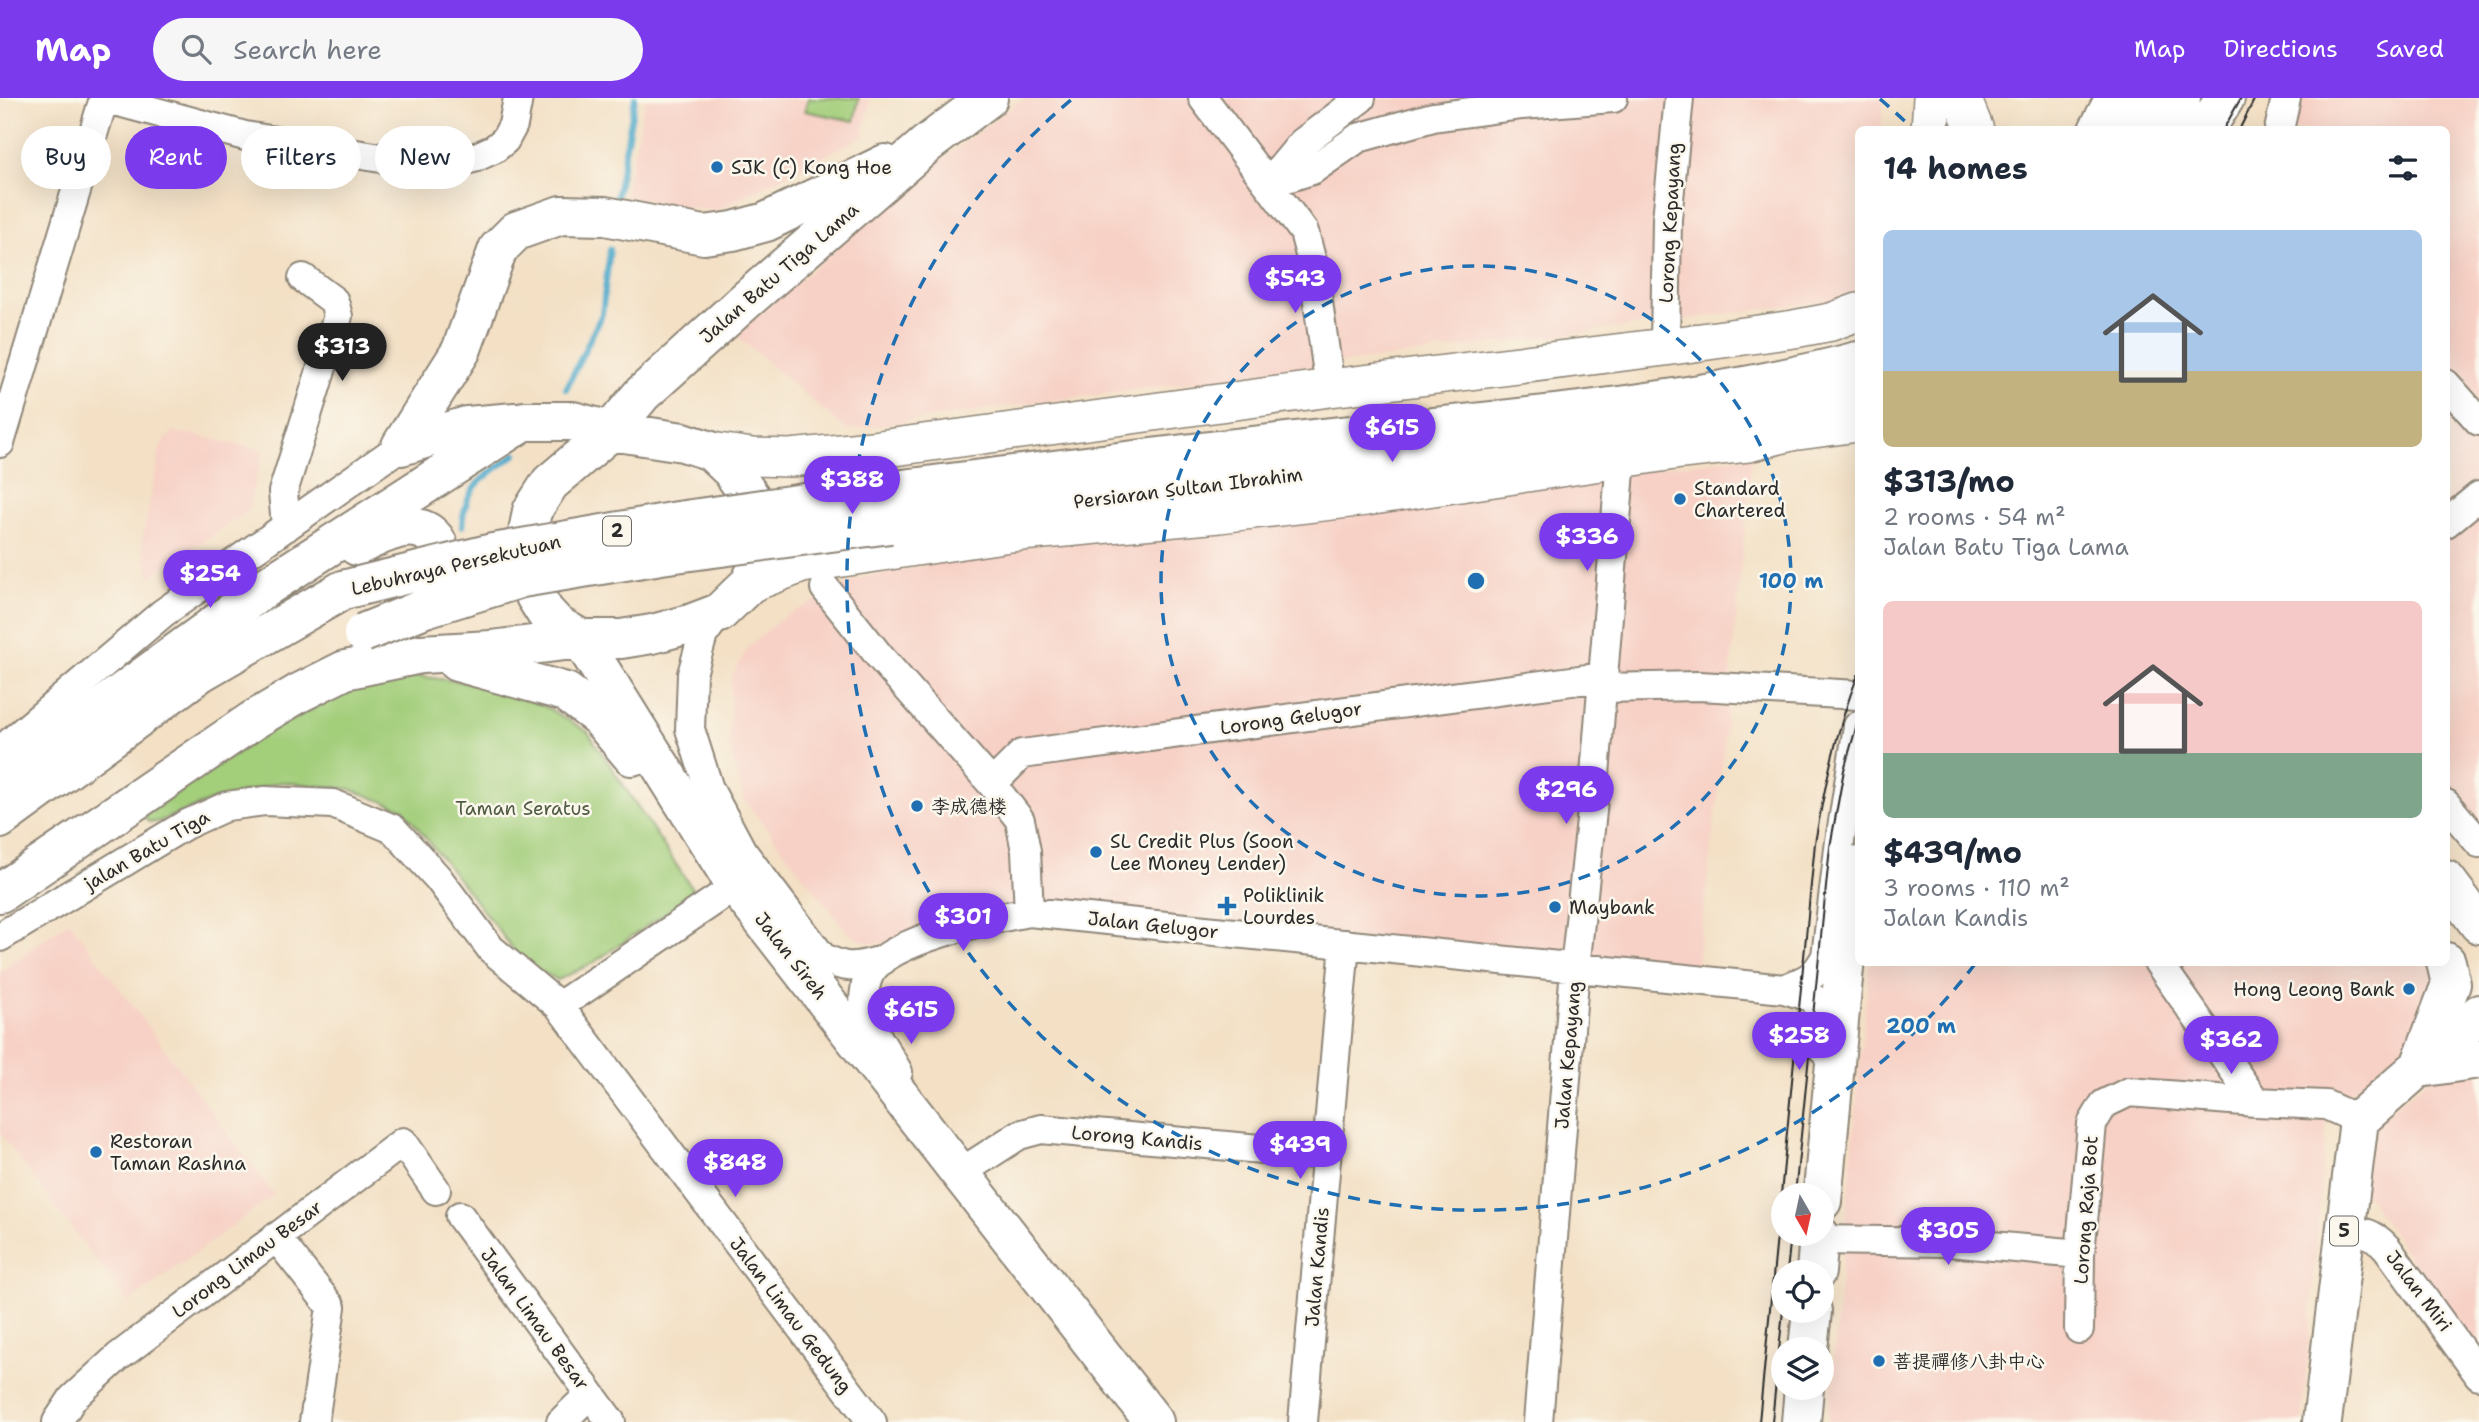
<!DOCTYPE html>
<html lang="en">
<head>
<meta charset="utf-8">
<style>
	:root { --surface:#fff; --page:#f6f6f7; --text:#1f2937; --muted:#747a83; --accent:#7c3aed }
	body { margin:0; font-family:"Shantell Sans","LXGW WenKai TC",sans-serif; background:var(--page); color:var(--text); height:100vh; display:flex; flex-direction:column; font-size:26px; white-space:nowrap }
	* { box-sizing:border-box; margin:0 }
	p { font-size:23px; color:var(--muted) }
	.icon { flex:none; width:38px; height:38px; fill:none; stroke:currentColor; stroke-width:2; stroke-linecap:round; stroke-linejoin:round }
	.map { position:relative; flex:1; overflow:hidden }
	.drawer { position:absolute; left:1855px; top:28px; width:595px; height:840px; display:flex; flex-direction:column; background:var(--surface); border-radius:10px; box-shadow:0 7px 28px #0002 }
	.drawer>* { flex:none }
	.banner { position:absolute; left:21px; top:28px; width:665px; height:63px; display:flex; gap:14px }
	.needle { width:46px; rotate:171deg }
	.controls { position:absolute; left:1771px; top:1085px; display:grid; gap:14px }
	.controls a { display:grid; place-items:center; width:63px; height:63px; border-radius:50%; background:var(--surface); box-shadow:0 7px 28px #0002; font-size:35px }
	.price { position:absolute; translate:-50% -60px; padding:0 16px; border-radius:24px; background:var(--accent); color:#fff; font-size:23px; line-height:46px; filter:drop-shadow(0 2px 4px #0008) }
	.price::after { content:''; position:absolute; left:50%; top:42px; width:21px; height:16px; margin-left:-10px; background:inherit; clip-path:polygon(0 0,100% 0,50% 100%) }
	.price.current { background:#222; color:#fff }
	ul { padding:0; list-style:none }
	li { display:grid; align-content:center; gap:14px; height:371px; padding:0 28px }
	li span { display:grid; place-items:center; height:217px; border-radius:10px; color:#555 }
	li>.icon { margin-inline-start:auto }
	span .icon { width:126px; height:126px; fill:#fffc; stroke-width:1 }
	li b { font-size:30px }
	h2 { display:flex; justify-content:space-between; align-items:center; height:84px; padding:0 28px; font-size:30px }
	.chip { padding:0 24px; border-radius:32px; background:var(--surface); box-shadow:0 7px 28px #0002; font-size:24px; line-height:63px }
	.chip.current { background:var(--accent); color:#fff }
	header { display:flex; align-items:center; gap:42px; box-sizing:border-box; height:98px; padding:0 35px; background:var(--accent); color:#fff }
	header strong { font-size:33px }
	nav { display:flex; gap:38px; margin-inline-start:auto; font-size:24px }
	.search { width:490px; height:63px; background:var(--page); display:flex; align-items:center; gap:18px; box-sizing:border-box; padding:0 24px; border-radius:38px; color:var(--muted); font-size:26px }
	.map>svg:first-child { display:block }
</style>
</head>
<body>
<header>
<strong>Map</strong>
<div class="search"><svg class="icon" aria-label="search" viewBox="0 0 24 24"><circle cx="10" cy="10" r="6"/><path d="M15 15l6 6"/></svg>Search here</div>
<nav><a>Map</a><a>Directions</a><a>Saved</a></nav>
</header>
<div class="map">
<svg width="2479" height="1324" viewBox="0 0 2479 1324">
	<rect width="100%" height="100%" fill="#fbf7ec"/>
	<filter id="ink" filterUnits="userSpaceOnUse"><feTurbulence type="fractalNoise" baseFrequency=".0143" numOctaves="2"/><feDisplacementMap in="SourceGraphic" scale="14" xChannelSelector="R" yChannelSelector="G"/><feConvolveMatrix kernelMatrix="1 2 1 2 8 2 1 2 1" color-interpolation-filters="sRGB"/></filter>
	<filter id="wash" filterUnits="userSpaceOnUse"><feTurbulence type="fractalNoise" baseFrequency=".00686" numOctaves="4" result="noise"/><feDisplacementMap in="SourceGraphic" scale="28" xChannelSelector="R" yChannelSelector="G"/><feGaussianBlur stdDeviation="1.57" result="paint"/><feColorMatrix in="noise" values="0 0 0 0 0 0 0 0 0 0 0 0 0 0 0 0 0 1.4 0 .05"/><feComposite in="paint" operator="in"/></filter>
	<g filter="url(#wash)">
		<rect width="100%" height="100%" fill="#f3e0c5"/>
		<path fill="#f7d1c6" d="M646,0h225l-9,39 -148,74 -90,-15z
			M1024,0h860l-3,31 -23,1v164l-8,4 -840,108 -163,24 -111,-95 195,-167z
			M2298,0h181v303l-32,-42 -1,-229h-154z
			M2446,303l33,42v387l-32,-40z
			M174,333l89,19 -15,61 -98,66 -8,-36 19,-96z
			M1752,358l-29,296 -27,220 -569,-59 -240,31 -19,-1 -20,-10 -103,-132 -16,-54 2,-69 18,-32 33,-28 78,-40 162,-31z
			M69,823l205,274 -146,108 -128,-170v-161z
			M2425,864l8,11 -15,61 -91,79 -25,309h-474l41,-459z
			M2479,972v290l-117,-172 9,-62 61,-50z"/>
		<path fill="#a3ce7a" stroke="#677c52" stroke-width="2" d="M808,0h51l-5,23 -49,-10z
			M417,578l70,9 57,21 44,26 107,161 -102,70 -35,17 -33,-16 -122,-155 -53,-20 -69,-7 -69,19 -55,21h-8l-6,-6 123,-83 74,-39 37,-15z"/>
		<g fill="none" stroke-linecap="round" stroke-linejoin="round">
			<path stroke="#4ba9ca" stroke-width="6" d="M615,106l20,-106
				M566,291l36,-75 8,-65
				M462,428c3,-42 23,-49 54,-72"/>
		</g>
	</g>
	<g filter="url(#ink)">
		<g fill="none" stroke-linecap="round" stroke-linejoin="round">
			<g stroke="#8f8678" stroke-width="32">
				<path id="minor" d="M104,0l141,38 142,23 66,4 21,-5 20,-9 11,-9 8,-15 5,-27
					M1203,0l101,134 9,34 17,122
					M2279,32l7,-32
					M1268,86l44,-14 46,-32 75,-21 89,-12 91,-7
					M1268,86l34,-41 59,-45
					M1665,249l2,-128 12,-121
					M2446,286l33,37
					M0,345l104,-345
					M2446,425l33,-27
					M286,429l-3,-35 55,-176 -4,-15 -31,-23
					M825,490l55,69 112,127 28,36 6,31 3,61
					M719,515l-16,22 -11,39 -2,55 19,60 33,62 80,106c27,14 33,10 61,3
					M1602,590l97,-2 159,9
					M0,653l163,-138 238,-167
					M992,686l30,-30 580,-77
					M2446,706l33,39
					M0,839l185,-112 42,-19 38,-5 68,3 60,25 45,49 53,71 68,57 313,416
					M2158,864l98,140
					M1784,891c22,-9 31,-11 42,-33l14,-115 18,-115
					M559,908l177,-120
					M898,974c-9,-17 -32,-49 -34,-67 0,-10 1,-23 6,-32 20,-34 121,-54 159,-61l755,77 29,9 8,16 2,35
					M960,1075l59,-38 22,-6 285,26
					M460,1118l151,206
					M2344,1133c21,1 28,1 43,17l92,127
					M276,1139l55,70 -17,115
					M1818,1142l131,2 131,12
					M2079,1231l1,-75 12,-130 12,-20 25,-12 127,10 70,3 33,15
					M57,1324l16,-24 45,-41 285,-215 33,48
					M561,1324l28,-27
					M1303,1324l42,-478
					M1538,1324l37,-454 17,-157 29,-352"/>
			</g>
			<g stroke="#8f8678" stroke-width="40">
				<path id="major" d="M1962,0l13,32
					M1930,32l2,-32
					M711,353l41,6 38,1 82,-8 458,-62 335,-41 129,-18 37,-7 27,-10
					M749,486l53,-20 208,-31 209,-19 147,-17 315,-47 67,-7 43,-11 67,-9"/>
			</g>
			<g stroke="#8f8678" stroke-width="42">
				<path id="highway" d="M988,0l-61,46 -183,158 -102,92 -31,37 -61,52 -18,28 -9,48 12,37 10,16 12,13 24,14 155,247 418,536
					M2098,32l17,-32
					M2133,32l16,-32
					M2166,32l15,-32
					M2205,32l20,-32
					M401,348l60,-95 37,-102 18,-18 45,-16 44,1 99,19 29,-4 33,-9 119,-58
					M401,348l66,-20 48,-4
					M895,392c152,-19 304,-39 457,-55 169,-17 341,-31 506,-74
					M890,426l612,-72 274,-39 82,-21
					M357,448c22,-10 58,-32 78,-7 3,4 5,11 7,16 7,15 5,27 -1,42
					M457,564l109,30 33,25 33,39
					M0,689l35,-31 234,-171 255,-164h49l38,10 72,11 28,9 20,19 25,35 8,34 -4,24 -11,21 -30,29 -29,11 -38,10 -31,5h-40l-90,11 -70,4 -76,16 -46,23 -47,28 -252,172
					M0,721l201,-147 142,-82
					M2446,782l33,44
					M2421,965l30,-79 -5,-22
					M2419,970l60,-9
					M1822,1103l24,-254 12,-81
					M1816,1174l3,-38
					M1808,1251l4,-38
					M1801,1324l3,-34
					M2322,1324l37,-302 120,-106"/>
			</g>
			<use href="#minor" stroke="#fff" stroke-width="28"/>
			<use href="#major" stroke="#fff" stroke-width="37"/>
			<use href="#highway" stroke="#fff" stroke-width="38"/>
			<path stroke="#2b2b2b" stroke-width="2" d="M2223,32l18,-32
				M2239,32l16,-32
				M1795,1097l35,-348 14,-77 14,-49
				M1787,1174l4,-38
				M1759,1324l56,-579c10,-58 21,-113 43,-168
				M1772,1324l11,-112"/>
			<g stroke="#8f8678" stroke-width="42" stroke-linecap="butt">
				<path id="highway-bridge" d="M343,492l150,-37 185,-32 217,-31
					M363,535l62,-25 97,-30 139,-23 229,-31"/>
			</g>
			<use href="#highway-bridge" stroke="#fff" stroke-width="38"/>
		</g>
	</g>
	<g fill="none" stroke="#1f6fb2" stroke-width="3.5" stroke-dasharray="12 9">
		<circle cx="1476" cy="483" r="315"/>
		<path d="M1975 866A629 629 0 1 1 1072 1M1880 1A629 629 0 0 1 1913 31"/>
	</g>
	<g fill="#1f6fb2" stroke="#fbf7ec" stroke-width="2.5">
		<circle cx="717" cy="69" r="7"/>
		<circle cx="1680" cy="401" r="7"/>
		<circle cx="917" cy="708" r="7"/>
		<circle cx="1096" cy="754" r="7"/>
		<path d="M1223.5 797.5h7v7h7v7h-7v7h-7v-7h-7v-7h7z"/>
		<circle cx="1555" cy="809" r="7"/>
		<circle cx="2409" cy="891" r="7"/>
		<circle cx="96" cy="1054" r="7"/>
		<circle cx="1879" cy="1263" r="7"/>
	</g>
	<g text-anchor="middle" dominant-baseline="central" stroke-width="5" stroke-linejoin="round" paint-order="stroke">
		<g fill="#fbf7ec" stroke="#696865" stroke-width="2">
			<rect x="603" y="418.5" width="28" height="29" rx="5"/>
			<rect x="2330" y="1118.5" width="28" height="29" rx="5"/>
		</g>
		<g font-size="18" font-weight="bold" fill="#2b2b2b">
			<text x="617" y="433">2</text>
			<text x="2344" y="1133">5</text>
		</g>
		<g font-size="19" fill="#2b2b2b" stroke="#fbf7ec" text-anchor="start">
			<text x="731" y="69">SJK (C) Kong Hoe</text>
			<text x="1694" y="390">Standard<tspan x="1694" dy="22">Chartered</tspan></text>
			<text x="931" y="708">李成德楼</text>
			<text x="1110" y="743">SL Credit Plus (Soon<tspan x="1110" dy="22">Lee Money Lender)</tspan></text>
			<text x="1243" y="797">Poliklinik<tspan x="1243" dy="22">Lourdes</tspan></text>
			<text x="1569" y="809">Maybank</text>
			<text x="2395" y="891" text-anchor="end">Hong Leong Bank</text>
			<text x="110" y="1043">Restoran<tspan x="110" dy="22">Taman Rashna</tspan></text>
			<text x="1893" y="1263">菩提禪修八卦中心</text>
		</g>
		<g font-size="19" fill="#2b2b2b" stroke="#fbf7ec">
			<text transform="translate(1670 125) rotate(-87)">Lorong Kepayang</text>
			<text transform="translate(779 175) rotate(-41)">Jalan Batu Tiga Lama</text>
			<text transform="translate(1188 390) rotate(-7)">Persiaran Sultan Ibrahim</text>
			<text transform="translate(456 467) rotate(-13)">Lebuhraya Persekutuan</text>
			<text transform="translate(1291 620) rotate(-8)">Lorong Gelugor</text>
			<text transform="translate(147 752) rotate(-30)">jalan Batu Tiga</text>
			<text transform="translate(1153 827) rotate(6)">Jalan Gelugor</text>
			<text transform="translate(791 858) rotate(52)">Jalan Sireh</text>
			<text transform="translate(1568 957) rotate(-85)">Jalan Kepayang</text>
			<text transform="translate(1137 1040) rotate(5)">Lorong Kandis</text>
			<text transform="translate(2086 1112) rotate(-86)">Lorong Raja Bot</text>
			<text transform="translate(247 1161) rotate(-37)">Lorong Limau Besar</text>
			<text transform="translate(1317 1169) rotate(-85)">Jalan Kandis</text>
			<text transform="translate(2419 1193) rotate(53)">Jalan Miri</text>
			<text transform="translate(791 1217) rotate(53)">Jalan Limau Gedung</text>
			<text transform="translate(535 1221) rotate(54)">Jalan Limau Besar</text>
		</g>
		<g font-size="19" fill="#4f5c43" stroke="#fbf7ec">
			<text x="523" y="710">Taman Seratus</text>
		</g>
	</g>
	<circle cx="1476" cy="483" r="10" fill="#1f6fb2" stroke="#fbf7ec" stroke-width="3.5"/>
	<g font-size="21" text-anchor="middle" font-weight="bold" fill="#1f6fb2" stroke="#fbf7ec" stroke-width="5" stroke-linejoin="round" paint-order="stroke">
		<text x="1791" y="490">100 m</text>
		<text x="1921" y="935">200 m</text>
	</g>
</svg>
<div class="controls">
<a><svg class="needle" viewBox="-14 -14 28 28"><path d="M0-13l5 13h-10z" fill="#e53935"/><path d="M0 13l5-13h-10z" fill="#747a83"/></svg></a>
<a><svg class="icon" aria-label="locate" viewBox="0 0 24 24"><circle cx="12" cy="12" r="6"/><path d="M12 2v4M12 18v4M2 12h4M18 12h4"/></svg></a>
<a><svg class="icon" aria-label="layers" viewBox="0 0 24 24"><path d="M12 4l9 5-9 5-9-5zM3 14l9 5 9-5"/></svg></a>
</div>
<b class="price" style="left:1295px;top:217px">$543</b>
<b class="price current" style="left:342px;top:285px">$313</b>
<b class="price" style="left:1392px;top:366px">$615</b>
<b class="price" style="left:852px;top:418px">$388</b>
<b class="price" style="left:1587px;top:475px">$336</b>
<b class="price" style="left:210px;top:512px">$254</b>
<b class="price" style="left:1566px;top:728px">$296</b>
<b class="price" style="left:963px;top:855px">$301</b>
<b class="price" style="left:911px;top:948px">$615</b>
<b class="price" style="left:1799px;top:974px">$258</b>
<b class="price" style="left:2231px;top:978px">$362</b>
<b class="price" style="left:1300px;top:1083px">$439</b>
<b class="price" style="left:735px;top:1101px">$848</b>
<b class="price" style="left:1948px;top:1169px">$305</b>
<div class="banner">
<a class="chip">Buy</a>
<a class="chip current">Rent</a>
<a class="chip">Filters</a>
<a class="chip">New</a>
</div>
<section class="drawer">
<h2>14 homes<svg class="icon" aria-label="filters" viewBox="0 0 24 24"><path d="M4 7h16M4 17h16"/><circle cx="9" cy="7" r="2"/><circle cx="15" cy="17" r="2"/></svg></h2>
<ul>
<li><span style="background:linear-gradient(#a9c7e8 65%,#c2b280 0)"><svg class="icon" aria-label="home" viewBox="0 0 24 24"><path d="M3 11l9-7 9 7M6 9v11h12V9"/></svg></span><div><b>$313/mo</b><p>2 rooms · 54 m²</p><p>Jalan Batu Tiga Lama</p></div></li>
<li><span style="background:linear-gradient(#f6c9c9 70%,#7fa58c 0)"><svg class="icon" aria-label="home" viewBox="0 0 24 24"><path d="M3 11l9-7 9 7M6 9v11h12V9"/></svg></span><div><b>$439/mo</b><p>3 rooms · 110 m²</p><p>Jalan Kandis</p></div></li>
</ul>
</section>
</div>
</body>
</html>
